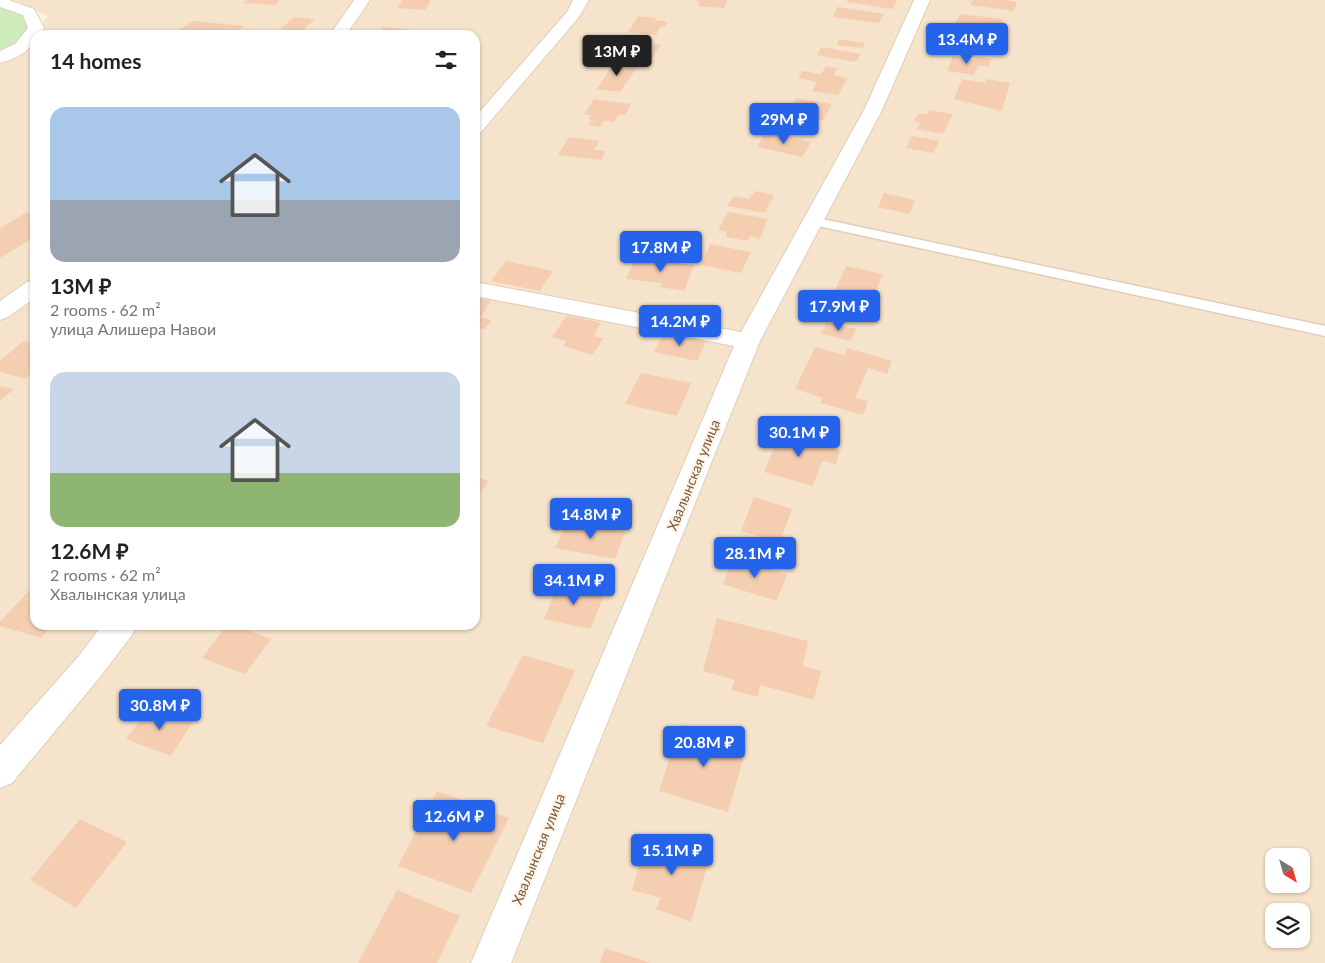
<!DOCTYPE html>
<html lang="en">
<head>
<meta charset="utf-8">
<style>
	:root { --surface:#fff; --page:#f6f6f6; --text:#222; --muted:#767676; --accent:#2563eb }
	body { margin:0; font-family:Lato,sans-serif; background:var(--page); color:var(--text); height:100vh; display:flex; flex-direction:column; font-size:19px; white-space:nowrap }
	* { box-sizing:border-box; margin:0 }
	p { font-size:16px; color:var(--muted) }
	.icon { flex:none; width:28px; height:28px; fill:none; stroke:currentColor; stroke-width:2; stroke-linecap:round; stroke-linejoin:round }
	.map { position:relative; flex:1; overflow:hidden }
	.panel { position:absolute; left:30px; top:30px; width:450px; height:600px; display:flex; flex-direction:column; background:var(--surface); border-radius:15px; box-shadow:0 1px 4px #0004 }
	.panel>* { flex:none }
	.needle { width:32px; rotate:143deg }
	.buttons { position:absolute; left:1265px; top:848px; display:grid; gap:10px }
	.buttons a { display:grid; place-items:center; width:45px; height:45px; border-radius:10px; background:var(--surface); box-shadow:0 1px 4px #0004; font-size:25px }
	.price { position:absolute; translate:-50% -42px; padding:0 11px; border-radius:5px; background:var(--accent); color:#fff; font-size:16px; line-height:32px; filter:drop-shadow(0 1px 2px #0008) }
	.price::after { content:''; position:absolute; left:50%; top:30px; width:15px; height:11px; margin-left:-8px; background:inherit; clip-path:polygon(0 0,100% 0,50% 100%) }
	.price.current { background:#222; color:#fff }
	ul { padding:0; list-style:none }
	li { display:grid; align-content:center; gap:10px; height:265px; padding:0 20px }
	li span { display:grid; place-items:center; height:155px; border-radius:15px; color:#555 }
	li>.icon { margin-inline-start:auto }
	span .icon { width:90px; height:90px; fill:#fffc; stroke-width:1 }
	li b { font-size:21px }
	h2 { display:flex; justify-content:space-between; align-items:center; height:60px; padding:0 20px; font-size:21px }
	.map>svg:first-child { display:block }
</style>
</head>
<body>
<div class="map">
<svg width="1325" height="963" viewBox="0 0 1325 963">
	<rect width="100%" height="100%" fill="#fef1dd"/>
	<path fill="#f6e3cb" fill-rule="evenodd" d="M15,0h1310v963h-1325v-898l19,-9 29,-40zM35,35h440v590h-440zM1274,856h27v28h-27zM1274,911h27v28h-27z"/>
	<path fill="#ceecbb" d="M0,5l27,9 4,16 -14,18 -17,9z"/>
	<path fill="#f5ceb2" d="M247,0h32l-4,5 -32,-2z
		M402,0h29l-6,10 -28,-2z
		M693,0h34l-3,8 -26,-2 2,-4z
		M848,0h49l-5,9 -45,-7z
		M973,0h32l12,2 -3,9 -44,-6z
		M837,7l47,7 -5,9 -46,-6z
		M960,14l43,5 -2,11 -46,-5z
		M638,16l18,2 -2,2 14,2 -4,5 -3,-1 -5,9 -28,-3z
		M294,17l21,2 -13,12 -22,-2z
		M193,21l51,5 -12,9 -53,-5z
		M383,27l25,2 -5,6h-28z
		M966,35l24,4 -3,13 -34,-5 4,-9h7z
		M839,39l26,4 -2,5 -26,-3z
		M628,41l33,4 -13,19 -31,-4z
		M821,47l40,7 -5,8 -39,-7z
		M953,56l21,4 3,-3 15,2 -4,8 -10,-2 -4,10 -27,-4z
		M614,63l24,3 -18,26 -23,-3z
		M826,66l11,2 -3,7 14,3 -10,17 -26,-4 5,-9 -19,-4 5,-7 18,3z
		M962,79l23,4 1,-4 24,4 -8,28 -48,-12z
		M796,98l36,6 -9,17 -36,-7z
		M594,99l37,5 -6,11h-6l-5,7 -11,-1 -3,6 -12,-2 4,-5 -4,-1 3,-4 -7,-1z
		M929,110l24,4 -10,20 -26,-5 3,-6 -6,-2 4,-7h10z
		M765,133l46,9 -9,15 -45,-10z
		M912,136l27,5 -5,12 -28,-5z
		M569,137l30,4 -5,9 12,1 -5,9 -43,-5z
		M755,191l19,4 -9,18 -38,-7 7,-10 15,3z
		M884,193l31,7 -5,14 -32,-7z
		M27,212l8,3v22l-35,21v-30z
		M728,212l40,7 -8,20 -10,-3 -3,5 -21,-4 1,-5 -9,-2z
		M710,244l41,8 -10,21 -40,-8z
		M636,257l58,8 -10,26 -24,-4 2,-4 -36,-4z
		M506,261l47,10 -13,20 -49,-10z
		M846,266l37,8 -15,34 -37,-9z
		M475,298l16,2 -10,17 11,3 -7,9 -10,-1z
		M567,315l34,8 -7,13 10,2 -12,17 -29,-9 3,-5 -14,-4z
		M827,322l29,7 -5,12 -30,-7z
		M664,333l42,9 -9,19 -43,-9z
		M23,341l12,3v26l-10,9 -25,-7v-11z
		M815,347l29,8 3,-7 45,13 -5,13 -19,-6 -13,30 13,3 -5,14 -43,-12 3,-5 -28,-9z
		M641,373l50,10 -14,33 -52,-12z
		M0,386l14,3 -14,12z
		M782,429l31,9 -2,5 29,7 -4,14 -14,-3 -9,25 -49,-14z
		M475,476l14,5 -14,19z
		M754,497l38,12 -12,33 -39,-11z
		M567,522l58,10 -10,27 -60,-11z
		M734,557l53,18 -11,26 -53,-17z
		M559,583l46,11 -15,35 -46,-10z
		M35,584v41h18l-12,13 -41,-12v-4z
		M717,618l91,23 -5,25 18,5 -7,29 -54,-15 -2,12 -27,-7 4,-10 -32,-9z
		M57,625h22l-5,6z
		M227,625h6l38,14 -26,35 -43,-16z
		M523,655l52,15 -32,73 -57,-17z
		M150,707l44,13 -23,36 -45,-17z
		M681,724l66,22 -19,66 -69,-21z
		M437,791l72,27 -38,75 -73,-27z
		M80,819l47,23 -51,66 -46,-28z
		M648,835l62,21 -19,66 -35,-13 5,-11 -29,-8z
		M397,890l63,26 -23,47h-79z
		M605,948l46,15h-51z"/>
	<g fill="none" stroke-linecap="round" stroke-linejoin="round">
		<g stroke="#e2cdb9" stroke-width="3">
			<path id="service" d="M813,217l512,109v10l-516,-112 -2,-3 2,-3z"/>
		</g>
		<g stroke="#e2cdb9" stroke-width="2">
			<path id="minor" d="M0,0h9l25,9 10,19 -5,7h-4c0,15 -22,25 -35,28v-12l15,-7 13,-16 -5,-13 -23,-8z
				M354,0h16l-24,35h-16z
				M573,0h16l-10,17 -98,115 -6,2v-17l92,-105z
				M914,0h16l-48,110 -122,231 -249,622h-40l263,-617 -259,-50v-14l266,50 123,-222z
				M35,280v18l-27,19 -8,3v-19l27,-19z
				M102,625h35l-5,10 -32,42 -88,106 -12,5v-43l78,-88z"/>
		</g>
		<use href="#service" fill="#fff" fill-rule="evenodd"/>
		<use href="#minor" fill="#fff" fill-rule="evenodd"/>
	</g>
	<g text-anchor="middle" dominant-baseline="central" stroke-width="4" stroke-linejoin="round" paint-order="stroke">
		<g font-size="14" fill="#755644" stroke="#fff5e5">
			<text transform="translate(693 475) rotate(-68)">Хвалынская улица</text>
			<text transform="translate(538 849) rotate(-68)">Хвалынская улица</text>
		</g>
	</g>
</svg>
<div class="buttons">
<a><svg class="needle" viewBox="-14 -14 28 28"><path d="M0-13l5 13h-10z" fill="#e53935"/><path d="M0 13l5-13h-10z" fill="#767676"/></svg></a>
<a><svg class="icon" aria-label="layers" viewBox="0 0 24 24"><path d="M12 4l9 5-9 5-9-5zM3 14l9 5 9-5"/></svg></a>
</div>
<b class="price" style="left:967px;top:65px">13.4M ₽</b>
<b class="price current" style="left:617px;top:77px">13M ₽</b>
<b class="price" style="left:784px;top:145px">29M ₽</b>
<b class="price" style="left:661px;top:273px">17.8M ₽</b>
<b class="price" style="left:839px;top:332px">17.9M ₽</b>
<b class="price" style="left:680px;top:347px">14.2M ₽</b>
<b class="price" style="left:799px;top:458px">30.1M ₽</b>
<b class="price" style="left:591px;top:540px">14.8M ₽</b>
<b class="price" style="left:755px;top:579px">28.1M ₽</b>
<b class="price" style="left:574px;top:606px">34.1M ₽</b>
<b class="price" style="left:160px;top:731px">30.8M ₽</b>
<b class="price" style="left:704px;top:768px">20.8M ₽</b>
<b class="price" style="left:454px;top:842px">12.6M ₽</b>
<b class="price" style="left:672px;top:876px">15.1M ₽</b>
<section class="panel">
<h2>14 homes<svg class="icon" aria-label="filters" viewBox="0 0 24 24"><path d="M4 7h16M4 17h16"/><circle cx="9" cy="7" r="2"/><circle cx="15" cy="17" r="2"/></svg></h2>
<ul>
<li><span style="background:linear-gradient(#a9c7e8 60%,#9aa5b1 0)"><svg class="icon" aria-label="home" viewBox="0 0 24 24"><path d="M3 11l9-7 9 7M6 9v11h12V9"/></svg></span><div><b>13M ₽</b><p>2 rooms · 62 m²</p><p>улица Алишера Навои</p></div></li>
<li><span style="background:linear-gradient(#c9d6e8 65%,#8fb573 0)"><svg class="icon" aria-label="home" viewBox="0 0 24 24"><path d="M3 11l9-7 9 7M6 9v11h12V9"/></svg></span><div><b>12.6M ₽</b><p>2 rooms · 62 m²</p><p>Хвалынская улица</p></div></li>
</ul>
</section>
</div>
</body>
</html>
